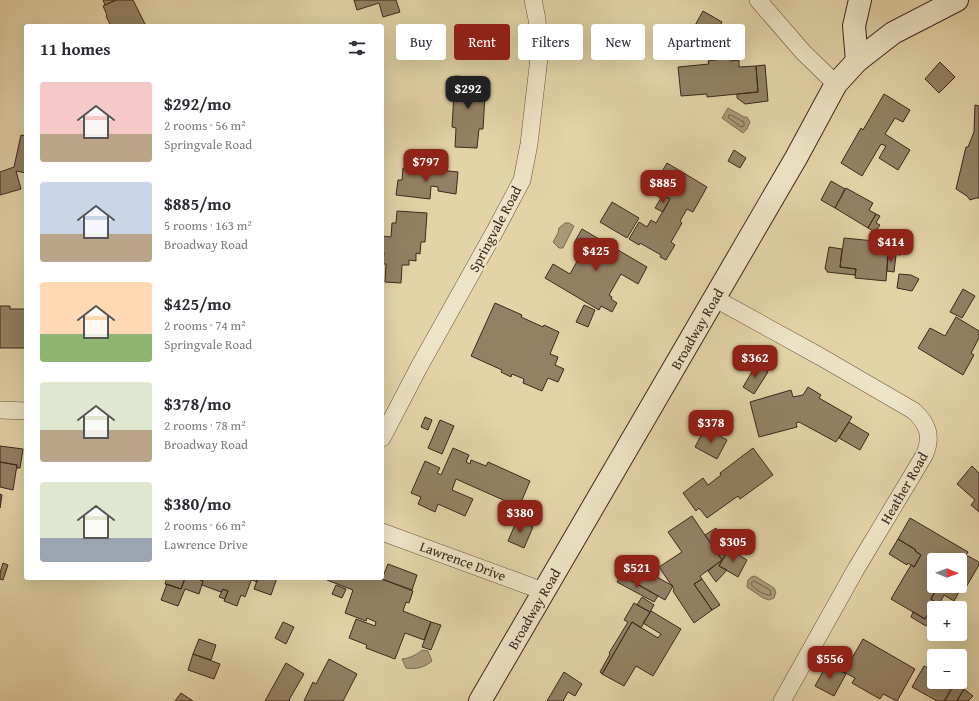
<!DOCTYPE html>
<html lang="en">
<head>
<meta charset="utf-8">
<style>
	:root { --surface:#fff; --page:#f2f2f3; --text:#2b2b33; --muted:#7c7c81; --accent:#8f2418 }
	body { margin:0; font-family:"Gentium Book Plus",serif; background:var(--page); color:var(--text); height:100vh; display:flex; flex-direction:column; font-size:15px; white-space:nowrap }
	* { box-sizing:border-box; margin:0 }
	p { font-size:13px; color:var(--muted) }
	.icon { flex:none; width:22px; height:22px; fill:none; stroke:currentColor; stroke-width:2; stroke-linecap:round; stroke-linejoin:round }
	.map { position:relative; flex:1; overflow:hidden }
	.drawer { position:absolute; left:24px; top:24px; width:360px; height:556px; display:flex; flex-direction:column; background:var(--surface); border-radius:4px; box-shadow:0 4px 16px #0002 }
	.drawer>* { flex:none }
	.hud { position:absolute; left:396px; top:24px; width:380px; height:36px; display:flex; gap:8px }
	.needle { width:26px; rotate:91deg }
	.fabs { position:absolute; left:927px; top:553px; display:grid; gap:8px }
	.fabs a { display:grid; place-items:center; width:40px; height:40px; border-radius:4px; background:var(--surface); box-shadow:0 4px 16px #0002; font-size:20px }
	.price { position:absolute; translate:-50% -34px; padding:0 9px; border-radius:8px; background:var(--accent); color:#fff; font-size:13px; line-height:26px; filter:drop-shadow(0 1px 2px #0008) }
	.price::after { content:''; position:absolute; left:50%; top:24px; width:12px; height:9px; margin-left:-6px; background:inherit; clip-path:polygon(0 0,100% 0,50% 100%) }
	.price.selected { background:#222; color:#fff }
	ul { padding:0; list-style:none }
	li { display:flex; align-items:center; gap:12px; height:100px; padding:0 16px }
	li span { display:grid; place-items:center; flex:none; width:112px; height:80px; border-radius:4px; color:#555 }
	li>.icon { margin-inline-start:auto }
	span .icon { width:48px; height:48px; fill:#fffc; stroke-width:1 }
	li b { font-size:17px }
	h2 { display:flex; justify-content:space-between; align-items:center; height:48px; padding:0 16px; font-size:17px }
	.chip { padding:0 14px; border-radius:4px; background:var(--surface); box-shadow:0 4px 16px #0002; font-size:14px; line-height:36px }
	.chip.selected { background:var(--accent); color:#fff }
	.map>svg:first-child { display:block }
</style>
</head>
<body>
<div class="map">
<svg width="979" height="701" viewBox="0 0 979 701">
	<rect width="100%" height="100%" fill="#e3d4a8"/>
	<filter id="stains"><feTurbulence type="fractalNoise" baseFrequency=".005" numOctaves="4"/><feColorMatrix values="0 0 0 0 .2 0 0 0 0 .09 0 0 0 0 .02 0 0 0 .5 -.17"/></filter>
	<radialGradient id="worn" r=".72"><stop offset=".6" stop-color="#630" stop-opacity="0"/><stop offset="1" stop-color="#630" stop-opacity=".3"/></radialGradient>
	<path fill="#ab9979" stroke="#7f6b54" d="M728,108l16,9h3l3,5 -3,7 -4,4 -21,-15z
		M565,223h4l5,3 -11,22h-4l-6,-6 5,-9 1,-5z
		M755,576l19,12 2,4 -2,6 -5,2 -6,-2 -16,-11 1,-7 3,-3z
		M422,650l6,1 4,10c-7,6 -16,9 -26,7l-4,-9c8,-1 14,-4 20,-9z"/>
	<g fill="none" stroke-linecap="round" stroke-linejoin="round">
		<path stroke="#74604b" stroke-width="1" d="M729,115h2l13,7v4l-3,1 -12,-9z
			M754,581l16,9 1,5c-6,1 -17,-6 -20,-11z"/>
	</g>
	<path fill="#938165" stroke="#3d271d" d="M103,0h13l-11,5z
		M116,0h17l13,26h-35l-5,-10 1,-1 -4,-9z
		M354,0h42l4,12 -17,5 -4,-14 -22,7z
		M703,11l19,11 -16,29 -17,-10 6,-11 -2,-1z
		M729,58l1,3 9,-1v7l17,-1 2,26 -51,5v-3l-26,2 -3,-29 31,-3 -1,-3z
		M940,62l15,15 -16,16 -14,-14z
		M765,65l3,36 -23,3 -8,-6v-4l21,-2 -2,-26z
		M455,76l31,2 -3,51h-4l-2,19 -22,-1 1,-19 -4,-1z
		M884,94l26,16 -7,12 -8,-4 -10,16 25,16 -12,20 -19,-12 7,-12 -5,-2 -19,32 -21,-13 20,-35 2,2z
		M975,105l4,1v92h-3l-6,2 -3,-4 -11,-7 10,-42h2l6,-15z
		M21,135l5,1v37l-10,-2 5,18 -21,6v-23l14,-5z
		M734,150l12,8 -6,10 -12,-7z
		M667,163l40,24 -14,25 -6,-3 -7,12 2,2 -11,19 4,3 -9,15 -6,-3 1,-2 -21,-12 -1,2 -10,-6 10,-17 8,5 4,-7 5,3 14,-24 -7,-4 -2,3 -8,-5 3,-5 -3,-1z
		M403,168l36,5v-3l19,2 -2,22 -18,-3v-4l-7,-1 -1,13 -34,-4 2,-15h4z
		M831,181l14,8 -10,19 -14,-8z
		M846,188l27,15 -4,7 7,4 -8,14 -33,-20z
		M663,195l7,4 -7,13 -8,-4z
		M612,202l27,16 -12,20 -27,-16z
		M397,211l30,2 -2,29h-4l-1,12 -4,-1v8l-7,-1v5h-7l-1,18 -16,-1 1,-18h-3l1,-12h-2v-16l9,1 1,-14h4z
		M876,214l4,2 -4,7 4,2 -5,7 -7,-4z
		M582,229l65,38 -9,17 -17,-10 -12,21 3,2 -1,2 6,4 -5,9 -11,-6 -2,4 -54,-32 8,-14 17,10 14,-25 -10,-6z
		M844,238l41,4 1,-4 17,2 -2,15 -13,-1 -2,27 -31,-3 1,-9 -16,-2z
		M829,247l13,2 -2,18 16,2 -1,6 -28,-3v-2l-2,-1z
		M888,254l8,1 -2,17 -7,-1z
		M899,274l12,1 8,4 -7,12 -15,-3z
		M963,289l12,7 -13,22 -12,-6z
		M495,303l27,12 -1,2 22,10 1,-2 15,7 -9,22 8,3 -3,8 9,4 -6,13 -10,-4 -6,13 -19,-8 1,-4 -12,-5 -1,3 -10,-5 1,-2 -31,-14z
		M584,305l11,5 -7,17 -12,-5z
		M0,306h10v3h16v39h-26z
		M956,317l23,14v7l-8,15 3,2 -11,20 -45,-27 12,-20 15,8z
		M756,365l12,7 -14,22 -11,-7z
		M808,387l13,8 -2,3 33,19 -16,25 -37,-20 -3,1 1,4 -38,10 -9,-35 41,-12 2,7 10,-2z
		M425,417l7,3 -4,10 -7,-3z
		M440,420l14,6 -12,28 -14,-6z
		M849,422l20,12 -9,16 -21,-12z
		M705,428l22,12 -10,19 -22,-12z
		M0,446l23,3 -3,19h-3v-3l-17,-3z
		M453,448l16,7 -3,7 4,2 1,-4 15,6 2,-4 42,19 -11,26 -63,-28 -4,11 21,9 -8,17 -27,-12 -3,8 -17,-8 3,-7 -10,-4 14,-32 15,7 -3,5 4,2z
		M753,448l20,27 -33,24 -2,-3 -31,22 -8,-10 -3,3 -13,-18 20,-15 5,7 13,-10 -1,-2z
		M0,462l17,3 -4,25 -13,-3z
		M972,466l7,7v39l-8,-7 4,-5 -18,-16z
		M0,494l2,1 -2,13z
		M692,516l30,44 -22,16 2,3 -8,5 18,26 -18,13 -21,-32 1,-2 -15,-22 23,-15 -14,-20z
		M910,518l58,34 -8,14v-6h-26v26h4l-7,13 4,3 -10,17 -34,-20 20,-34 3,2 7,-12 -6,-4 1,-1 -18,-11z
		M517,520l16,7 -9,21 -16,-7z
		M716,528l6,10 -2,6 9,5 -7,11 -17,-25z
		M898,539l18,11 -1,1 6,4 -7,12 -6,-4 -1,2 -18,-11z
		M729,549l18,11 -9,17 -19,-11z
		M966,555l13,7v3l-16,27 -3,-2 -6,11 -10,-6 -7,13h-3v5l-8,13 -15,-9 2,-5 12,7 10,-17 -4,-3 7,-13h22v-20z
		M632,557l26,14 -3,5 18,10 -8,14 -44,-25z
		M722,560l-3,6 8,4 -11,12 -8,-11z
		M3,563l5,2 -5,15 -3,-1v-6z
		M388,564l29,11 -5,15 -30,-11z
		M621,575l37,21 -4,6 -37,-20z
		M167,578h18l-4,11 -16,-5z
		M185,578h11l7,3 -4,13 -14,-5 -7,17 -17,-6 6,-16 14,5z
		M196,578h56l-7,19 -4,-2 -4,11 -13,-5 4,-10 -5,-2 -2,3 -19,-7 1,-4z
		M251,578h7l-1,4 -5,-2z
		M258,578h19l-6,17 -17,-6z
		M328,578h51l34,13 -4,12 -3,-1 -3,9 28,11 -7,18 -19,-7 -10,26 -29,-11 1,-3 -18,-7 7,-19 19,7 1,-4 -9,-4 -1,3 -21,-8 8,-23 -26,-10z
		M702,579l18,26 -8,5 -18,-26z
		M336,585l10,4 -4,9 -10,-4z
		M223,589l5,2 -3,8 -6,-2z
		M642,597l12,8 -4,7 -13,-7z
		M634,603l16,9 -9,16 -9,-6 -30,52 -2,-2 10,-18 -1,-1 19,-31 -4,-2z
		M651,611l30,18 -28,47 -17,-10 -12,20 -22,-12 30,-52 26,16 3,-4 -18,-11z
		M283,622l11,5 -8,17 -11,-6z
		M431,622l10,3 -10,25 -9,-3z
		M199,639l17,6 -5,15 -18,-6z
		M863,639l52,30 -18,32 -14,-7 -3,5 -28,-16 3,-5 -11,-6z
		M193,654l27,10 -6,15 -26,-9z
		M329,659l28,15 -14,27h-39l9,-19 3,2z
		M286,663l18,11 -15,26 1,1h-25z
		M827,664l19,10 -12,22 -19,-10z
		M924,666l10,5v11h18l2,1 -10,18h-7l-25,-14z
		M564,672l18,12 -7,12 -7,-4 -5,9h-16z
		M955,684l9,5 -7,12h-12z
		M964,689l9,7 -5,5h-11z
		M181,693l12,8h-18z"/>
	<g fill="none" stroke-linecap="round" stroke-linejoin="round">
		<g stroke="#665240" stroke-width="18">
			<path id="street" d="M758,0l45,52 33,32
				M714,298l107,59 93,54c14,13 18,25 11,43l-69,115 -74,132
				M0,410l26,1
				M382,438l37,-71 76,-136 27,-51 7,-36 10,-86 -2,-39 -4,-19
				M382,532l161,59"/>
		</g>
		<g stroke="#3d271d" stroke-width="24">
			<path id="secondary" d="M857,61l-3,-35 6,-26
				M480,701l316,-543 40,-74 21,-23 36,-28 64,-33"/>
		</g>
		<use href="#street" stroke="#ede3c6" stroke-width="17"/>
		<use href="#secondary" stroke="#ede3c6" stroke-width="22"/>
	</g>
	<g text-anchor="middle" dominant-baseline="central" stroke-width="4" stroke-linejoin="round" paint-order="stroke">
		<g font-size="14" fill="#3d271d" stroke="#ede3c6">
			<text transform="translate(495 229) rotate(-62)">Springvale Road</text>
			<text transform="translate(697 329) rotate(-60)">Broadway Road</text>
			<text transform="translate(904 488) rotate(-60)">Heather Road</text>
			<text transform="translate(463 561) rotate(20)">Lawrence Drive</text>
			<text transform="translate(534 609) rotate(-60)">Broadway Road</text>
		</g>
	</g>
	<rect width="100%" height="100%" filter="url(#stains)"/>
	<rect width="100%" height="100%" fill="url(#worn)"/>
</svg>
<div class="fabs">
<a><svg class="needle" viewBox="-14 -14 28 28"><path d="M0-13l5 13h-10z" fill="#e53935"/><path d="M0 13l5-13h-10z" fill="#7c7c81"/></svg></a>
<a>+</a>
<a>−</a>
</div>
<b class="price selected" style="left:468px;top:110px">$292</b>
<b class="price" style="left:426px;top:183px">$797</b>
<b class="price" style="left:663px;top:204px">$885</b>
<b class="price" style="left:891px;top:263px">$414</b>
<b class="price" style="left:596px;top:272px">$425</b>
<b class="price" style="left:755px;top:379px">$362</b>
<b class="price" style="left:711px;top:444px">$378</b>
<b class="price" style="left:520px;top:534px">$380</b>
<b class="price" style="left:733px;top:563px">$305</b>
<b class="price" style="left:637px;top:589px">$521</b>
<b class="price" style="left:830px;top:680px">$556</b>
<div class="hud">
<a class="chip">Buy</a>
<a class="chip selected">Rent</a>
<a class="chip">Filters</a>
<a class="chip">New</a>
<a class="chip">Apartment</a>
</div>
<section class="drawer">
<h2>11 homes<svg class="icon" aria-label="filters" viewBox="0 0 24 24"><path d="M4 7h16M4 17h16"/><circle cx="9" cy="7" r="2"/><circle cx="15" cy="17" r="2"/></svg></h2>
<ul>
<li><span style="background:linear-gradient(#f6c9c9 65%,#b9a48a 0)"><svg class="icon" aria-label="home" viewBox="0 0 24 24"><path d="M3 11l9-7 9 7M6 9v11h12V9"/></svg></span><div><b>$292/mo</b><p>2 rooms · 56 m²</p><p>Springvale Road</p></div></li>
<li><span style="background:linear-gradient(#c9d6e8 65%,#b9a48a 0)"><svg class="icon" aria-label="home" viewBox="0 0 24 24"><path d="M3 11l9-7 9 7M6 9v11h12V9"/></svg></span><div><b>$885/mo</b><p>5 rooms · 163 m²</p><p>Broadway Road</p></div></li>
<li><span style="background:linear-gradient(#ffd9b3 65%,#8fb573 0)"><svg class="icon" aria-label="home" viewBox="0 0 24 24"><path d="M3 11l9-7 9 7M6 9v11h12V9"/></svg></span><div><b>$425/mo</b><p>2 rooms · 74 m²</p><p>Springvale Road</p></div></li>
<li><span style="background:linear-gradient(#dfe7d0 60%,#b9a48a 0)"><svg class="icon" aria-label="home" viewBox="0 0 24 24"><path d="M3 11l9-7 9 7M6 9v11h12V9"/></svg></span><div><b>$378/mo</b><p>2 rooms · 78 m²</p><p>Broadway Road</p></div></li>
<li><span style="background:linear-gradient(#dfe7d0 70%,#9aa5b1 0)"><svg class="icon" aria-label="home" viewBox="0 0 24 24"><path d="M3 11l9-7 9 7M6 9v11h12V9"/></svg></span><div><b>$380/mo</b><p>2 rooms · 66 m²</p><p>Lawrence Drive</p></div></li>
</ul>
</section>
</div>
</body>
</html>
